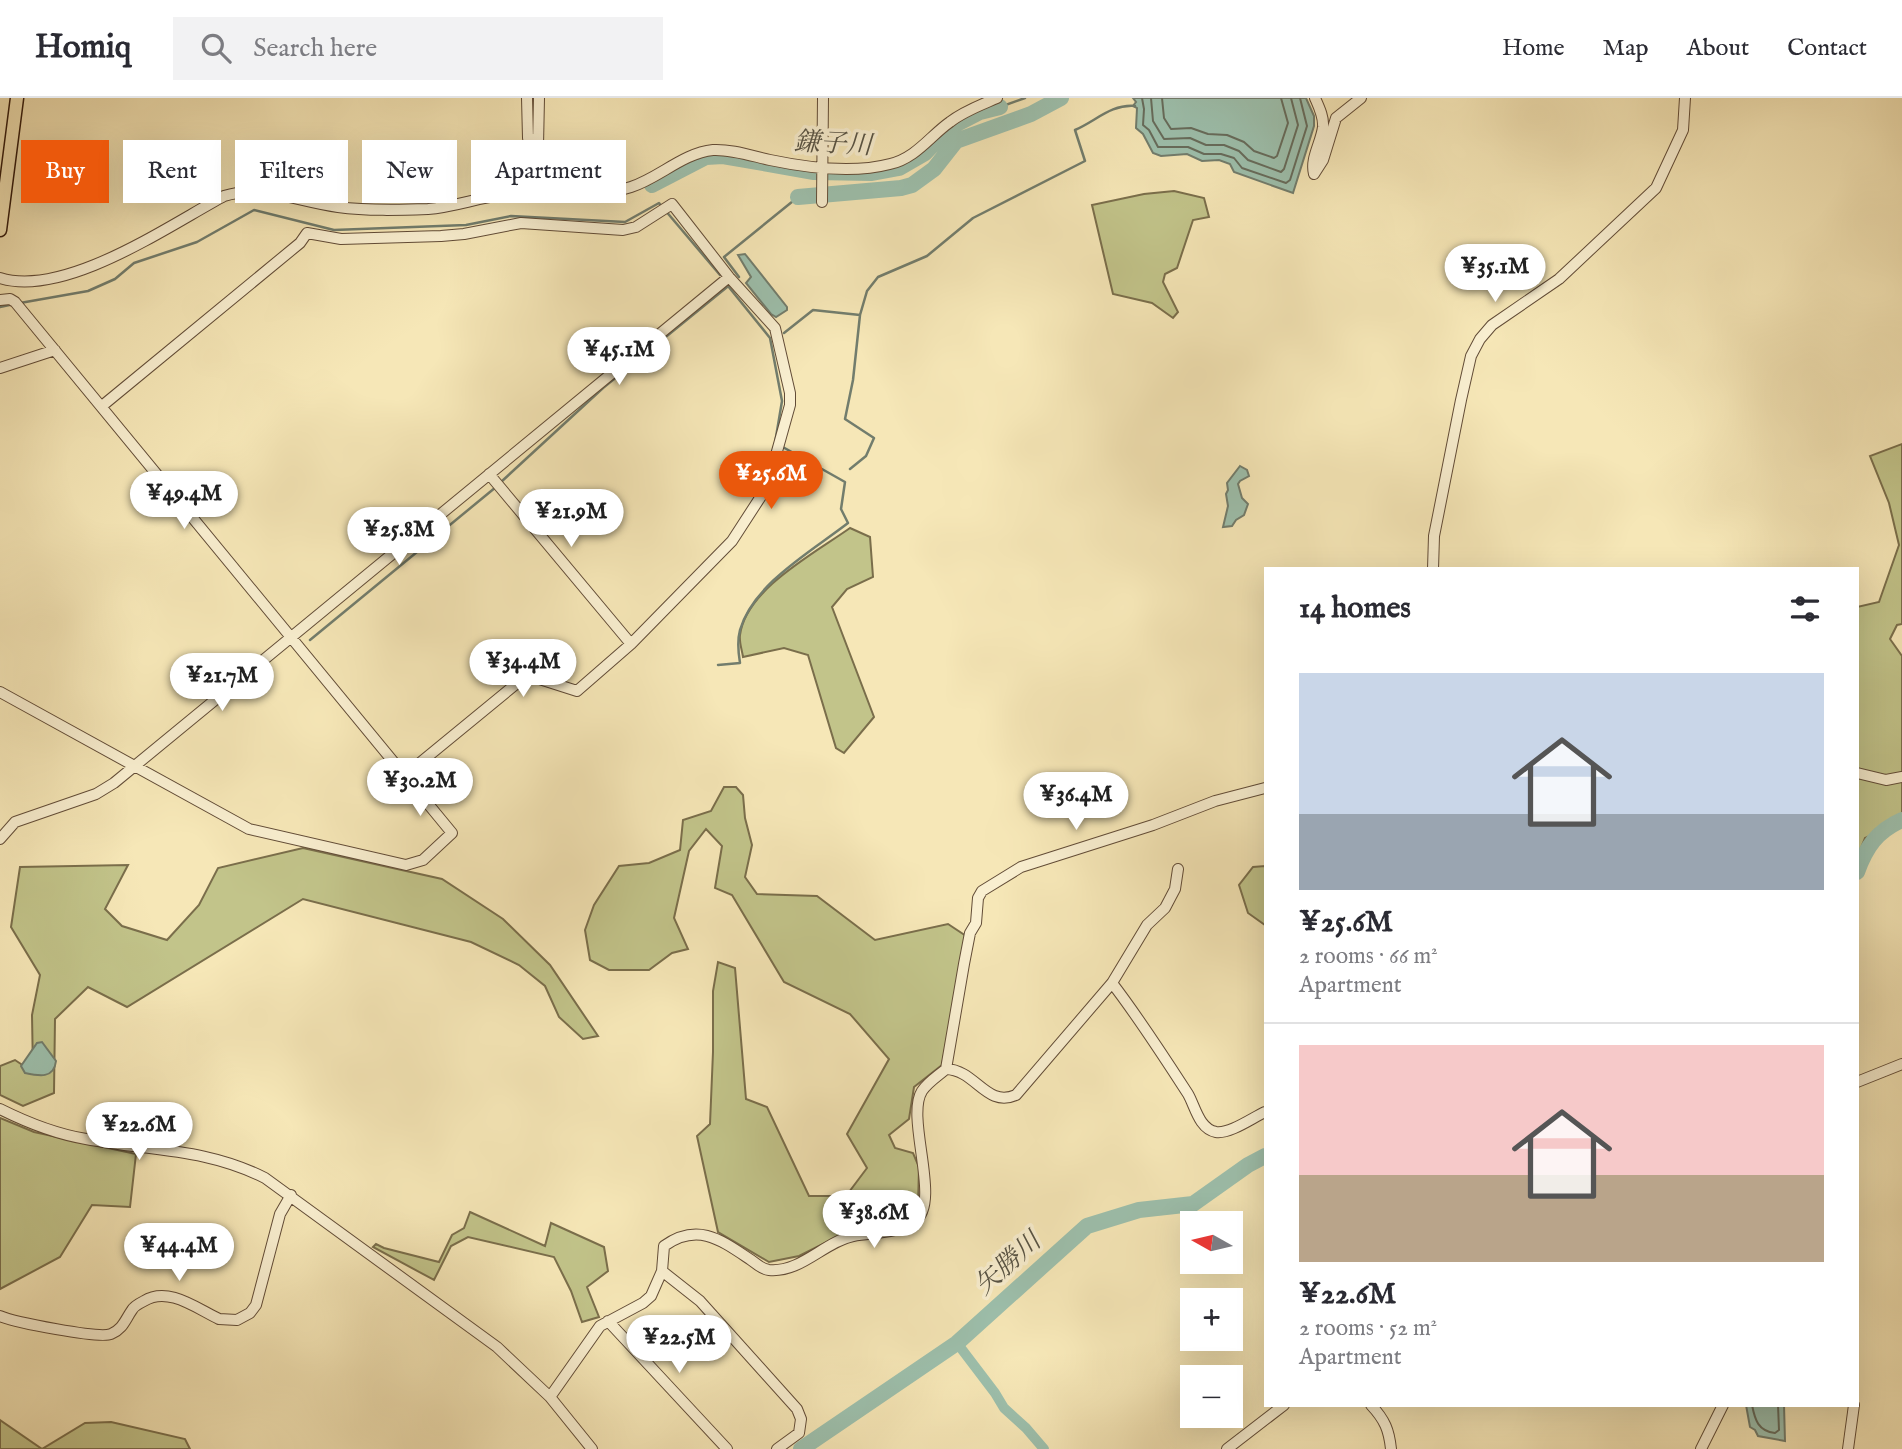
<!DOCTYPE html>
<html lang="en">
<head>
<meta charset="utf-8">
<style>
	:root { --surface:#fff; --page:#f2f2f3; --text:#2b2b33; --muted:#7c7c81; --line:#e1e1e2; --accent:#ea580c }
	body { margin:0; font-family:"IM FELL English","Noto Serif JP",serif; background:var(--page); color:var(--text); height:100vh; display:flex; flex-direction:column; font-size:26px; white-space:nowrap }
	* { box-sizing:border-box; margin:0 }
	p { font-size:23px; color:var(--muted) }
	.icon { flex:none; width:38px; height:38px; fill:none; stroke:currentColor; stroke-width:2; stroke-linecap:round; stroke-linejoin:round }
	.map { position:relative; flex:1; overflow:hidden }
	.details { position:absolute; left:1264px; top:469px; width:595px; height:840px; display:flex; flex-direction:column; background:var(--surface); border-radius:0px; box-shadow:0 7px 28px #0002 }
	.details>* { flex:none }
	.banner { position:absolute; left:21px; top:42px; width:665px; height:63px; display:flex; gap:14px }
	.needle { width:46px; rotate:278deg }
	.tools { position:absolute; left:1180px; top:1113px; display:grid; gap:14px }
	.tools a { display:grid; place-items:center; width:63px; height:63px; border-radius:0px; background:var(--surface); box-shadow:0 7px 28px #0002; font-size:35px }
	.price { position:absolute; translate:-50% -60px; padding:0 16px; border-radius:24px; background:#fff; color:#222; font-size:23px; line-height:46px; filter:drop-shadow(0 2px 4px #0008) }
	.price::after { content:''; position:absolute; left:50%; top:42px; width:21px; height:16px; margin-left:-10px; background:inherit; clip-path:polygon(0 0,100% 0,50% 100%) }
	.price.active { background:var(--accent); color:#fff }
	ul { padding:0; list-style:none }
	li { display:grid; align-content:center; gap:14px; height:371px; padding:0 35px }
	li+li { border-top:2px solid var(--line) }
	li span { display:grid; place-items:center; height:217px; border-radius:0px; color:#555 }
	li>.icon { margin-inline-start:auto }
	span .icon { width:126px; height:126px; fill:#fffc; stroke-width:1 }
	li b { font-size:30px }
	h2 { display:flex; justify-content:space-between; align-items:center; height:84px; padding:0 35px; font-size:30px }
	.pill { padding:0 24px; border-radius:0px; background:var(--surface); box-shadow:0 7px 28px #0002; font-size:24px; line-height:63px }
	.pill.active { background:var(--accent); color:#fff }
	header { display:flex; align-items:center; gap:42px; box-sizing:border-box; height:98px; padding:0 35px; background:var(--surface); border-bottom:2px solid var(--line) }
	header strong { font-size:33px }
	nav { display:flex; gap:38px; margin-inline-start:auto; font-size:24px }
	.search { width:490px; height:63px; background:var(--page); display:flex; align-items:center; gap:18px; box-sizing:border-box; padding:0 24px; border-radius:0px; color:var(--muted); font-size:26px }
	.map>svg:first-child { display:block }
</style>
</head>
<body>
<header>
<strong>Homiq</strong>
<div class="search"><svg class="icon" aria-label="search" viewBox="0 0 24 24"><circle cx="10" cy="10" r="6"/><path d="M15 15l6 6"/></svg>Search here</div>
<nav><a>Home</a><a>Map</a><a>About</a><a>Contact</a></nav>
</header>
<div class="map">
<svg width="1902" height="1351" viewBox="0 0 1902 1351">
	<rect width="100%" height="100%" fill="#f6e7b7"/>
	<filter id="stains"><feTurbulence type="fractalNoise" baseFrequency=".00286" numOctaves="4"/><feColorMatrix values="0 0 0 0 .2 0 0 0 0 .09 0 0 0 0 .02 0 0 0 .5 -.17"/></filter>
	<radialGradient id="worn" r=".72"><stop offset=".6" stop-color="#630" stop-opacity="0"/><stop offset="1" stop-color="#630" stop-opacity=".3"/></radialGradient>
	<path fill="#c2c48a" stroke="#7a6e4b" stroke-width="2" d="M1174,93l30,7 5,19 -16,3 -16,48 -12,6 -2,8 15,30 -5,6 -21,-15 -39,-9 -21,-89 52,-11z
		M1902,346v180l-5,1 -7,14 12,17v166l-37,16 -8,20v-251l22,-5 20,-57 -10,-42 -19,-47z
		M850,430l20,9 3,40 -26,12 -15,18 42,110 -30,36 -8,-5 -28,-93 -24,-7 -41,9c-1,-7 -4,-15 -3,-22 6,-46 75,-82 110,-107z
		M724,689h12l7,8 2,23 7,27 -7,32 12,17 60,2 58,44 73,-16 18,12 -24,129 -28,22 -5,32 -20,16 6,13 18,5 6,14 -1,39 -7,11 -20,8 -44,7 -48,24 -30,6 -51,-30 -21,-96 13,-12 3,-72v-61l5,-29 17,6 11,131 21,8 42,89h37l21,-28 -20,-34 42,-75 -39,-45 -66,-32 -52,-87 -17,-7 7,-42 -16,-17 -17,22 -15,67 14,31 -16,4 -23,17h-40l-19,-10 -5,-30 9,-25 25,-39 30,-3 31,-13 3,-30 28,-9z
		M303,750l139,31 61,40 47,46 48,71 -15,3 -24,-22 -14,-31 -26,-21 -48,-23 -168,-43 -176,108 -39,-20 -33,32 -1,74 -31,13 -23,-11v-29l15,-6 18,12 -1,-57 8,-40 -29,-48 9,-60 108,-2 -23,44 17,17 45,14 32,-35 19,-37z
		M1265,768v59l-17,-12 -9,-28 14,-18z
		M0,1020l34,14 102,22 -6,53 -38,-2 -32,52 -60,32z
		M470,1114l75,34 6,-23 53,24 4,24 -21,16 12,30 -17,5 -11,-31 -17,-34 -86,-20 -17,9 -17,34 -61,-33 3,-3 8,4 55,14 13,-27 12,-7z
		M0,1322l42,29h-42z
		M111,1324l74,17 5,10h-148l43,-26z"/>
	<path fill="#9dc0ad" stroke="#727d6d" stroke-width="2" d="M1133,0h173l8,18v10l-21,67 -59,-21 -4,-8 -11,-4 -17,1 -15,-7 -26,2 -8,-3 -10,-19 -7,-6 1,-20 -4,-2 3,-4z
		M745,156l42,53v3l-11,7 -5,-3 -25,-31 5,-6 -13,-22z
		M1240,368l7,4 2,6 -9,5 -2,3 4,14 6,6 -4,11 -8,5 -4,6 -9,1 5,-21 -2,-12 2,-4 -1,-7z
		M42,944l14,19c-2,18 -17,15 -31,12l-4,-7 16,-23z
		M1746,1307h38l1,36 -27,-5 -3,-6 -5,-3z"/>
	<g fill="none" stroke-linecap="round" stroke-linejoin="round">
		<path stroke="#676c5c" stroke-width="2" d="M1142,0l2,11 -1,16 6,5 9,17h30l16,7h17l13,4 8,10 44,15 4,-3 17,-54 -7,-28
			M1151,0l2,23 11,18 26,-1 16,7h18l15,6 9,9 33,12 3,-3 14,-44 -7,-27
			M1162,0l2,20 7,11 20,-1 17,6 19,1 17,7 10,9 20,7 3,-2 11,-33 -7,-25
			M1752,1307c3,15 6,26 23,28l4,-3 -1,-25"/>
		<path stroke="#727d6d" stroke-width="2.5" d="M1000,9l25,-9
			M739,179l-15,-20 74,-60
			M728,188l42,52 12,63 -7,42
			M20,205l68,-12 27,-12 19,-16 63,-21 57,-32 80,20 132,-5 45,-9 114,6 34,-19 61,72
			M0,209l14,-3
			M784,235l29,-23 47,5 7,-24 11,-14 49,-21 46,-38 112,-57 -10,-31c21,-9 36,-26 60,-24
			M850,371l16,-13 8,-18 -29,-19 8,-39 7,-65
			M501,384l102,-94 129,-105
			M310,542l186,-153
			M718,567l22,-2c-2,-12 -3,-22 0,-33 13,-46 72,-79 108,-107l-7,-14 4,-27 -64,-36"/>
		<path stroke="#9dc0ad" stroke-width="10" d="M957,1245l38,50 9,15 22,20 18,21"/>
		<path stroke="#9dc0ad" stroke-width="16" d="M652,87l54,-28 17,-1 91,16 58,1 27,-5 26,-15 24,-25 31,-16 20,-5
			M798,99l103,-9 11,-3 22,-16 22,-28 75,-27 30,-16
			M1857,774c9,-25 20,-41 45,-52
			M801,1351l156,-106 130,-117 52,-16 54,-6 55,-39 17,-9"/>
		<g stroke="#624c37" stroke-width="12">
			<path id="minor" d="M527,0l1,40 8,1
				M1314,76l9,-14 13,-42 25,-20
				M1314,76c-4,-16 7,-31 9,-47 1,-10 -4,-20 -8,-29
				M537,95l2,-95
				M822,104l1,-104
				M0,180c65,20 168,-52 224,-82 38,-12 75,6 114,11 29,4 61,3 90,2 28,-2 54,-13 83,-15 41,-3 80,6 120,-7 28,-9 52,-34 82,-37 18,-1 39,6 57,10 38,8 82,14 120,4 26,-6 40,-28 60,-42 14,-11 31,-17 47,-24
				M0,202l10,-1 5,3 437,531 -29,27 -17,5 -157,-36 -249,-137
				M0,270l55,-18
				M102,308l198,-163 7,-10 34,6 100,-3 23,-2 57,-11 102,7 13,-3 36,-23 57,73 46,51 15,65v12l-23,82 -35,54 -101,103 -54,47 -50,-16 -123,101
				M489,376l142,170
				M1433,471l1,-33 27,-136 10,-44 9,-17 12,-14 67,-46 97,-91 27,-58 2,-32
				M1857,675l29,7 16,-3
				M0,741l15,-17 81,-28 18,-11 615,-506
				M1112,885c27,35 52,74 76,111 7,12 11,35 28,38 14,2 36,-14 49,-20
				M946,971c30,1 40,39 70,26l96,-112 35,-58 18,-17 10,-19 3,-20
				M1857,984l45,-18
				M0,1011c28,14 56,25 86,30 64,12 120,9 179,39l232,169 53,50 42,52
				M662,1173l38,30 97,108 4,10 -2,14 -22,16
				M0,1218c14,6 99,23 111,18 12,-5 14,-14 21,-24 2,-4 8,-7 12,-9 24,-15 52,7 75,18l18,1 13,-7 6,-8 24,-91 11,-19
				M608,1223l119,128
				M550,1299l50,-71 43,-23 8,-7 11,-25 2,-25c34,-24 57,-6 87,14 6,4 10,9 18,10 32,3 55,-28 84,-34 21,-4 44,-2 62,-15 27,-19 -10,-103 7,-130 6,-9 16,-15 24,-22l18,-105 6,-31 6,-10 2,-25 4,-7 39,-24 132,-42 62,-24 50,-13
				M1371,1307c14,15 18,25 20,44
				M1227,1351l57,-44
				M1701,1351l22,-44
				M1848,1351l6,-44"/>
		</g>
		<g stroke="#31190c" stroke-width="15">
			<path id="major" d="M0,132l17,-132"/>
		</g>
		<use href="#minor" stroke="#f9efd0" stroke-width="10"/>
		<use href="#major" stroke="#f6e7b7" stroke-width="12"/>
	</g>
	<g text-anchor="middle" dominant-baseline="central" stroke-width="7" stroke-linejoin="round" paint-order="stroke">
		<g font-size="26" font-style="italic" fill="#575344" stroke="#f9efd0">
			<text transform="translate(833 46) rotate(3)">鎌子川</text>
			<text transform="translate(1008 1166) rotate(-42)">矢勝川</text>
		</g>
	</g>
	<rect width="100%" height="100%" filter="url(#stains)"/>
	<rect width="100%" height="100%" fill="url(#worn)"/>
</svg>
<div class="tools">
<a><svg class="needle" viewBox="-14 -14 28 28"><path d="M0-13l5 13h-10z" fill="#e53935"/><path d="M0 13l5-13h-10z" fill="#7c7c81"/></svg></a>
<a>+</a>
<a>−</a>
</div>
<b class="price" style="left:1495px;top:206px">¥35.1M</b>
<b class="price" style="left:619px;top:289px">¥45.1M</b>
<b class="price active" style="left:771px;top:413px">¥25.6M</b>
<b class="price" style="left:184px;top:433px">¥49.4M</b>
<b class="price" style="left:571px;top:451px">¥21.9M</b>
<b class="price" style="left:399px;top:469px">¥25.8M</b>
<b class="price" style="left:523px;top:601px">¥34.4M</b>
<b class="price" style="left:222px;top:615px">¥21.7M</b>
<b class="price" style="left:420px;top:720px">¥30.2M</b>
<b class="price" style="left:1076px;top:734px">¥36.4M</b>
<b class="price" style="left:139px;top:1064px">¥22.6M</b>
<b class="price" style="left:874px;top:1152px">¥38.6M</b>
<b class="price" style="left:179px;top:1185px">¥44.4M</b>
<b class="price" style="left:679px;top:1277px">¥22.5M</b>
<div class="banner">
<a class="pill active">Buy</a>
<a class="pill">Rent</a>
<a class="pill">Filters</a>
<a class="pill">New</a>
<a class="pill">Apartment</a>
</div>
<section class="details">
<h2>14 homes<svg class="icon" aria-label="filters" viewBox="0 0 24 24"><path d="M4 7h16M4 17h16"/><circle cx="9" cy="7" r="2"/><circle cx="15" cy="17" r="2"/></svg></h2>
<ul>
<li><span style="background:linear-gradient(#c9d6e8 65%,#9aa5b1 0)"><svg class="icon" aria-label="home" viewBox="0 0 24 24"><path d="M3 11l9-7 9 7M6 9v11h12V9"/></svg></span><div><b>¥25.6M</b><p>2 rooms · 66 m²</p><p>Apartment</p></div></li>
<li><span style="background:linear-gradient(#f6c9c9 60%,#b9a48a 0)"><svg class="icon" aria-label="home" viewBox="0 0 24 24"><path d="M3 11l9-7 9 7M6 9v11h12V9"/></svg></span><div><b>¥22.6M</b><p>2 rooms · 52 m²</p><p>Apartment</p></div></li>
</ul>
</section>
</div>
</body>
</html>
